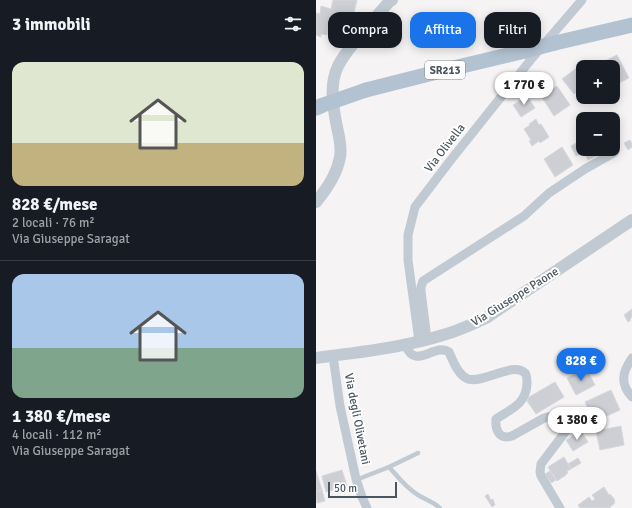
<!DOCTYPE html>
<html lang="it">
<head>
<meta charset="utf-8">
<style>
	:root { --surface:#171b24; --page:#242831; --text:#f1f3f6; --muted:#9ea1a6; --line:#363941; --accent:#1a73e8 }
	body { margin:0; font-family:Signika,sans-serif; background:var(--page); color:var(--text); height:100vh; display:flex; flex-direction:column; font-size:15px; white-space:nowrap }
	* { box-sizing:border-box; margin:0 }
	p { font-size:13px; color:var(--muted) }
	.icon { flex:none; width:22px; height:22px; fill:none; stroke:currentColor; stroke-width:2; stroke-linecap:round; stroke-linejoin:round }
	.map { position:relative; flex:1; overflow:hidden }
	.drawer { display:flex; flex-direction:column; background:var(--surface); width:316px }
	.drawer>* { flex:none }
	.hud { position:absolute; left:12px; top:12px; width:244px; height:36px; display:flex; gap:8px }
	.buttons { position:absolute; left:260px; top:60px; display:grid; gap:8px }
	.buttons a { display:grid; place-items:center; width:44px; height:44px; border-radius:8px; background:var(--surface); box-shadow:0 2px 10px #0003; font-size:20px }
	.scale { position:absolute; left:12px; bottom:10px; width:69px; box-sizing:border-box; padding-left:4px; border:2px solid #4a5661; border-top:0; font-size:11px; line-height:14px; white-space:nowrap; color:#4a5661; -webkit-text-stroke:3px #fff; paint-order:stroke }
	.price { position:absolute; translate:-50% -34px; padding:0 9px; border-radius:14px; background:#fff; color:#222; font-size:13px; line-height:26px; filter:drop-shadow(0 1px 2px #0008) }
	.price::after { content:''; position:absolute; left:50%; top:24px; width:12px; height:9px; margin-left:-6px; background:inherit; clip-path:polygon(0 0,100% 0,50% 100%) }
	.price.on { background:var(--accent); color:#fff }
	ul { padding:0; list-style:none }
	li { display:grid; align-content:center; gap:8px; height:212px; padding:0 12px }
	li+li { border-top:1px solid var(--line) }
	li span { display:grid; place-items:center; height:124px; border-radius:12px; color:#555 }
	li>.icon { margin-inline-start:auto }
	span .icon { width:72px; height:72px; fill:#fffc; stroke-width:1 }
	li b { font-size:17px }
	h2 { display:flex; justify-content:space-between; align-items:center; height:48px; padding:0 12px; font-size:17px }
	.pill { padding:0 14px; border-radius:12px; background:var(--surface); box-shadow:0 2px 10px #0003; font-size:14px; line-height:36px }
	.pill.on { background:var(--accent); color:#fff }
	main { display:flex; flex:1; min-height:0 }
	.map>svg:first-child { display:block }
</style>
</head>
<body>
<main>
<section class="drawer">
<h2>3 immobili<svg class="icon" aria-label="filters" viewBox="0 0 24 24"><path d="M4 7h16M4 17h16"/><circle cx="9" cy="7" r="2"/><circle cx="15" cy="17" r="2"/></svg></h2>
<ul>
<li><span style="background:linear-gradient(#dfe7d0 65%,#c2b280 0)"><svg class="icon" aria-label="home" viewBox="0 0 24 24"><path d="M3 11l9-7 9 7M6 9v11h12V9"/></svg></span><div><b>828 €/mese</b><p>2 locali · 76 m²</p><p>Via Giuseppe Saragat</p></div></li>
<li><span style="background:linear-gradient(#a9c7e8 60%,#7fa58c 0)"><svg class="icon" aria-label="home" viewBox="0 0 24 24"><path d="M3 11l9-7 9 7M6 9v11h12V9"/></svg></span><div><b>1 380 €/mese</b><p>4 locali · 112 m²</p><p>Via Giuseppe Saragat</p></div></li>
</ul>
</section>
<div class="map">
<svg width="316" height="508" viewBox="0 0 316 508">
	<rect width="100%" height="100%" fill="#f5f3f3"/>
	<path fill="#cdcfd5" stroke="#d7d9de" d="M17,0h24l-4,17h-4v3l-7,-1 -1,3h-2l-1,2 -5,-1 -1,2 -3,-1 -2,11 -6,-1v3l-5,-2v-22l4,1 1,-8 10,3z
		M301,55l12,23 -16,8v-19h-17l-1,-1z
		M262,67l5,6v15l-9,6 -12,-15z
		M241,86l13,19 -16,11 -13,-20z
		M211,96l8,12 -14,9 -8,-12z
		M220,119l3,6 2,-1 8,13 -9,6 -1,-2 -7,5 -3,-5 2,-1 -7,-11 6,-4 -1,-1z
		M266,140l1,3v6h3l1,2 -11,5 -5,-10z
		M314,140l2,4v3l-4,3 -4,-7z
		M246,147l11,18 -18,12 -11,-18z
		M270,149h11l3,5 -12,6 -4,-8 3,-1z
		M316,309v8l-2,2 1,1 -3,2 -4,-7z
		M270,368l9,17 -19,10 -9,-17z
		M239,382l9,15 -28,17 -9,-13 2,-4z
		M295,390l9,20 -26,12 -9,-20z
		M305,426l3,19 -24,5 -4,-19z
		M265,431l7,11 -15,9 -7,-11z
		M248,457l7,12 -4,2 1,2 -2,1v1l-9,6 -9,-14z
		M262,458l3,5 -10,6 -3,-5z
		M26,470l5,16 -21,6 -4,-16z
		M0,471l6,19 -6,1z
		M234,471l6,9 -5,3 -6,-9z
		M288,487l5,8 1,-1 5,6 -1,1 1,2 -5,4 1,1h-31l-2,-3 11,-8 3,4 3,-2 -3,-4z
		M6,490l3,11 -8,2 -1,-12z
		M172,494l3,6 2,-1 2,6 -3,2 -7,-11z"/>
	<g fill="none" stroke-linecap="round" stroke-linejoin="round">
		<path stroke="#c1cad2" stroke-width="4.5" d="M73,467c9,10 17,21 29,28 8,5 16,7 22,13
			M40,479l5,-1 28,-11 29,-14"/>
		<path stroke="#c1cad2" stroke-width="9" d="M111,339l-6,-48v-4l2,-6 101,-65 25,-23 36,-24 30,-17
			M103,341l-11,-81v-25l7,-28 35,-46 83,-104 49,-57
			M89,344c10,28 29,-2 44,8 4,9 9,23 19,27 16,5 45,-18 57,-6 2,2 2,7 2,11 -1,20 -16,25 -31,35 -1,11 3,21 16,17l32,-18c9,-3 17,-4 24,3l1,6 -28,37 -1,8 1,4 19,32
			M17,356l7,50 16,73 6,18 5,11
			M316,358c-10,14 -12,26 0,39"/>
		<path stroke="#c1cad2" stroke-width="12" d="M0,202c11,-13 21,-28 24,-45 2,-10 -1,-20 -3,-30 -4,-20 -8,-42 1,-61 6,-12 16,-23 25,-34 9,-10 17,-20 26,-30l3,-2
			M0,358c42,-6 86,-10 127,-23 15,-4 29,-11 43,-17l146,-98"/>
		<path stroke="#b3c2d1" stroke-width="15" d="M239,43l77,-18
			M50,90l75,-19 84,-20"/>
		<path stroke="#b3c2d1" stroke-width="15" d="M209,51l30,-8
			M0,108l7,-3 43,-15"/>
	</g>
	<g text-anchor="middle" dominant-baseline="central" stroke-width="4" stroke-linejoin="round" paint-order="stroke">
		<rect fill="#fff" stroke="#808990" stroke-width="1" x="109" y="61" width="40" height="18" rx="3"/>
		<g font-size="11" font-weight="bold" fill="#4a5661">
			<text x="129" y="70">SR213</text>
		</g>
		<g font-size="12" fill="#4a5661" stroke="#fff">
			<text transform="translate(129 148) rotate(-52)">Via Olivella</text>
			<text transform="translate(199 297) rotate(-32)">Via Giuseppe Paone</text>
			<text transform="translate(41 419) rotate(79)">Via degli Olivetani</text>
		</g>
	</g>
</svg>
<div class="buttons">
<a>+</a>
<a>−</a>
</div>
<div class="scale">50 m</div>
<b class="price" style="left:208px;top:106px">1 770 €</b>
<b class="price on" style="left:265px;top:382px">828 €</b>
<b class="price" style="left:261px;top:441px">1 380 €</b>
<div class="hud">
<a class="pill">Compra</a>
<a class="pill on">Affitta</a>
<a class="pill">Filtri</a>
</div>
</div>
</main>
</body>
</html>
